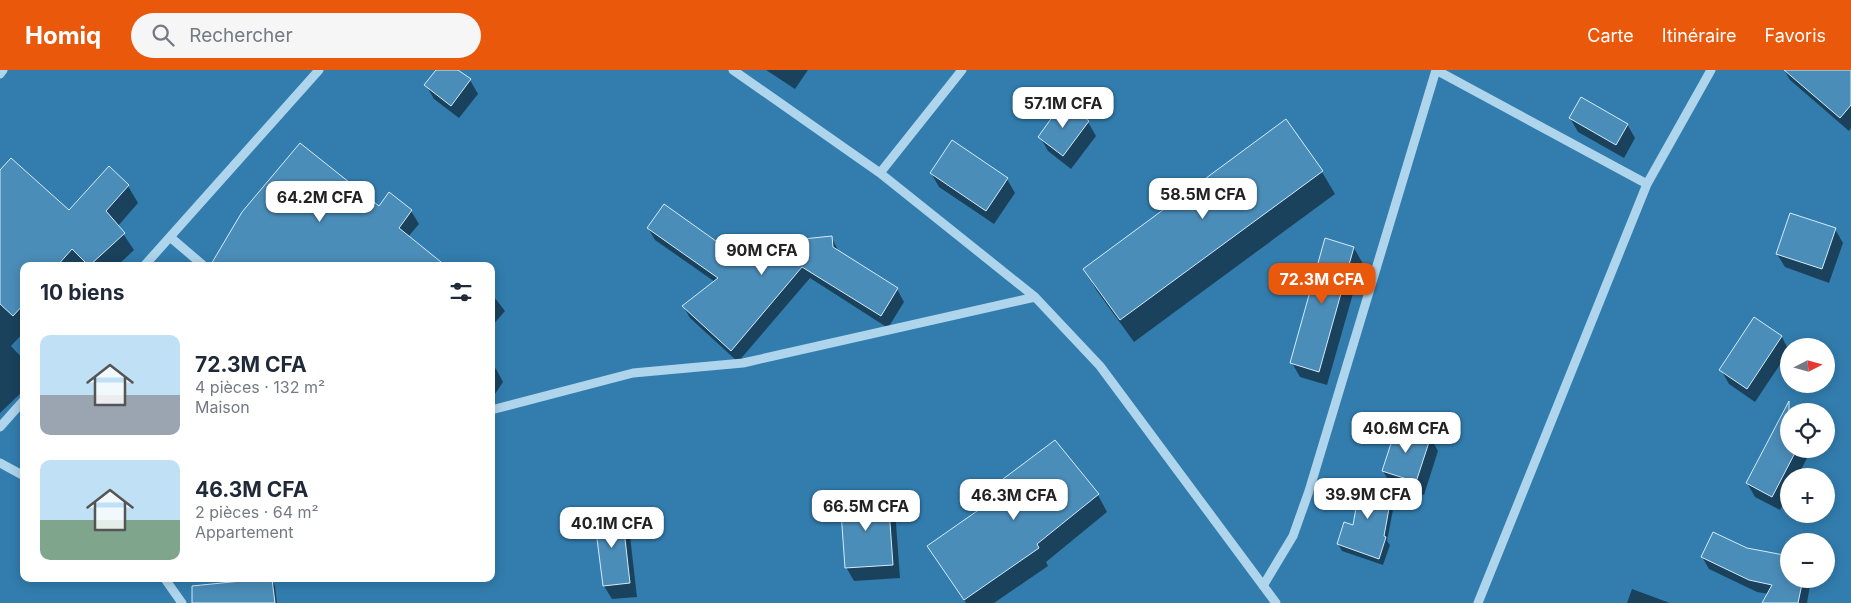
<!DOCTYPE html>
<html lang="fr">
<head>
<meta charset="utf-8">
<style>
	:root { --surface:#fff; --page:#f6f6f7; --text:#1f2937; --muted:#747a83; --accent:#ea580c }
	body { margin:0; font-family:Inter,sans-serif; background:var(--page); color:var(--text); height:100vh; display:flex; flex-direction:column; font-size:19px; white-space:nowrap }
	* { box-sizing:border-box; margin:0 }
	p { font-size:16px; color:var(--muted) }
	.icon { flex:none; width:28px; height:28px; fill:none; stroke:currentColor; stroke-width:2; stroke-linecap:round; stroke-linejoin:round }
	.map { position:relative; flex:1; overflow:hidden }
	.sheet { position:absolute; left:20px; top:192px; width:475px; height:320px; display:flex; flex-direction:column; background:var(--surface); border-radius:10px; box-shadow:0 2px 12px #0003 }
	.sheet>* { flex:none }
	.needle { width:32px; rotate:84deg }
	.buttons { position:absolute; left:1780px; top:268px; display:grid; gap:10px }
	.buttons a { display:grid; place-items:center; width:55px; height:55px; border-radius:50%; background:var(--surface); box-shadow:0 2px 12px #0003; font-size:25px }
	.price { position:absolute; translate:-50% -42px; padding:0 11px; border-radius:10px; background:#fff; color:#222; font-size:16px; line-height:32px; filter:drop-shadow(0 1px 2px #0008) }
	.price::after { content:''; position:absolute; left:50%; top:30px; width:15px; height:11px; margin-left:-8px; background:inherit; clip-path:polygon(0 0,100% 0,50% 100%) }
	.price.current { background:var(--accent); color:#fff }
	ul { padding:0; list-style:none }
	li { display:flex; align-items:center; gap:15px; height:125px; padding:0 20px }
	li span { display:grid; place-items:center; flex:none; width:140px; height:100px; border-radius:10px; color:#555 }
	li>.icon { margin-inline-start:auto }
	span .icon { width:60px; height:60px; fill:#fffc; stroke-width:1 }
	li b { font-size:21px }
	h2 { display:flex; justify-content:space-between; align-items:center; height:60px; padding:0 20px; font-size:21px }
	header { display:flex; align-items:center; gap:30px; box-sizing:border-box; height:70px; padding:0 25px; background:var(--accent); color:#fff }
	header strong { font-size:24px }
	nav { display:flex; gap:28px; margin-inline-start:auto; font-size:18px }
	.search { width:350px; height:45px; background:var(--page); display:flex; align-items:center; gap:12px; box-sizing:border-box; padding:0 18px; border-radius:28px; color:var(--muted); font-size:19px }
	.map>svg:first-child { display:block }
</style>
</head>
<body>
<header>
<strong>Homiq</strong>
<div class="search"><svg class="icon" aria-label="search" viewBox="0 0 24 24"><circle cx="10" cy="10" r="6"/><path d="M15 15l6 6"/></svg>Rechercher</div>
<nav><a>Carte</a><a>Itinéraire</a><a>Favoris</a></nav>
</header>
<div class="map">
<svg width="1851" height="533" viewBox="0 0 1851 533">
	<rect width="100%" height="100%" fill="#1f6290"/>
	<path fill="#327dae" fill-rule="evenodd" d="M0,0h1851v533h-1851zM24,196h467v313h-467zM1789,276h37v38h-37zM1789,341h37v38h-37zM1789,406h37v38h-37zM1789,471h37v38h-37z"/>
	<path fill="#0007" d="M437,0h19l14,10 8,14 -19,24 -25,-19 -8,-14z
		M766,0h42l-13,19z
		M1784,0h67v58l-2,3 -59,-51z
		M1570,48l57,6 8,14 -11,20 -46,-26z
		M1286,51l36,51 13,22 -201,148 -37,-51 -13,-22z
		M1088,52l8,14 -25,33 -23,-18 -8,-14z
		M0,102l69,40 59,-26 10,17 -20,23 16,24 -17,16h-93v66l-13,14 13,14v30l-24,23z
		M931,103l76,6 8,14 -21,31 -55,-37z
		M389,124l22,17 8,13 -11,13 36,29h-210l-6,-4 151,-54z
		M648,158l103,39 81,-29 7,14 58,37 7,13 -16,26 -78,-50 -72,84 -48,-44 -7,-12 32,-24 -60,-42z
		M1835,159l8,14 -14,40 -44,-16 -8,-13z
		M1354,178l8,14 -35,123 -27,-8 -8,-14z
		M491,223l14,18 -14,16z
		M1782,267l7,14 -34,51 -26,-18 -8,-14z
		M491,296l5,3 7,13 -12,18z
		M1430,367l8,14 -14,44 -33,-10 -8,-14z
		M1789,379h20l1,3 -12,24h-9v18l-9,16 -25,-13 -8,-14z
		M1005,409l93,16 9,17 -61,50 2,4 -54,37h-28l-27,-40 72,-74z
		M1392,417l4,7 -9,47 3,4 -7,20 -41,-14 -4,-7z
		M887,427l8,13 5,68 -46,3 -8,-14z
		M621,443l8,14 8,70 -25,2 -8,-13z
		M1702,487l87,22h22l-4,24h-43l5,-9 -12,-2 -48,-23z
		M271,509l4,7 2,17h-37l-2,-21z
		M1632,519l38,14h-43z"/>
	<path fill="#4b8db9" stroke="#d4ebfa" d="M436,0h22l13,9 -20,27 -27,-21z
		M1784,0h67v35l-11,13z
		M1581,27l47,27 -12,21 -47,-27z
		M1063,32l26,19 -26,35 -25,-19z
		M1286,49l37,52 -203,149 -37,-51z
		M952,70l56,38 -22,33 -56,-38z
		M300,73l79,63 10,-14 23,18 -13,18 47,38h-236l32,-54z
		M11,88l58,52 40,-44 20,19 -23,26 19,22 -36,33 -17,-17 -15,17h-33v38l-11,12 -13,-12v-134z
		M664,134l87,62 13,-23 68,-7 1,11 65,41 -17,28 -79,-49 -71,84 -49,-45 36,-28 -71,-50z
		M1790,143l46,15 -14,41 -46,-15z
		M1325,168l29,9 -35,125 -29,-9z
		M1754,247l28,19 -35,53 -28,-19z
		M1789,331v48h8l-25,48 -26,-14z
		M1397,355l34,11 -15,46 -34,-11z
		M1055,370l44,54 -62,50 2,4 -75,52 -37,-54 83,-58 -7,-9z
		M1361,410l32,6 -9,50 2,1 -7,22 -42,-15 7,-22 9,3z
		M888,425l5,70 -48,3 -5,-70z
		M622,442l8,71 -27,3 -9,-71z
		M1713,462l34,16 42,8v23h14l-5,24h-36l10,-18 -23,-5 -48,-23z
		M261,509h11l3,24h-83v-17z"/>
	<g fill="none" stroke-linecap="round" stroke-linejoin="round">
		<path stroke="#afd5ed" stroke-width="9" d="M733,0l147,103 155,124 65,69 176,237
			M1436,0l211,114
			M0,4l3,-4
			M880,103l82,-103
			M170,167l34,29
			M144,196l175,-196
			M491,340l142,-37 110,-10 292,-66
			M0,357l24,-27
			M0,393l24,13
			M165,509l17,24
			M1263,516l30,-50 16,-45 127,-421
			M1478,533l169,-419 64,-114"/>
	</g>
</svg>
<div class="buttons">
<a><svg class="needle" viewBox="-14 -14 28 28"><path d="M0-13l5 13h-10z" fill="#e53935"/><path d="M0 13l5-13h-10z" fill="#747a83"/></svg></a>
<a><svg class="icon" aria-label="locate" viewBox="0 0 24 24"><circle cx="12" cy="12" r="6"/><path d="M12 2v4M12 18v4M2 12h4M18 12h4"/></svg></a>
<a>+</a>
<a>−</a>
</div>
<b class="price" style="left:1063px;top:59px">57.1M CFA</b>
<b class="price" style="left:1203px;top:150px">58.5M CFA</b>
<b class="price" style="left:320px;top:153px">64.2M CFA</b>
<b class="price" style="left:762px;top:206px">90M CFA</b>
<b class="price current" style="left:1322px;top:235px">72.3M CFA</b>
<b class="price" style="left:1406px;top:384px">40.6M CFA</b>
<b class="price" style="left:1368px;top:450px">39.9M CFA</b>
<b class="price" style="left:1014px;top:451px">46.3M CFA</b>
<b class="price" style="left:866px;top:462px">66.5M CFA</b>
<b class="price" style="left:612px;top:479px">40.1M CFA</b>
<section class="sheet">
<h2>10 biens<svg class="icon" aria-label="filters" viewBox="0 0 24 24"><path d="M4 7h16M4 17h16"/><circle cx="9" cy="7" r="2"/><circle cx="15" cy="17" r="2"/></svg></h2>
<ul>
<li><span style="background:linear-gradient(#bfe0f5 60%,#9aa5b1 0)"><svg class="icon" aria-label="home" viewBox="0 0 24 24"><path d="M3 11l9-7 9 7M6 9v11h12V9"/></svg></span><div><b>72.3M CFA</b><p>4 pièces · 132 m²</p><p>Maison</p></div></li>
<li><span style="background:linear-gradient(#bfe0f5 60%,#7fa58c 0)"><svg class="icon" aria-label="home" viewBox="0 0 24 24"><path d="M3 11l9-7 9 7M6 9v11h12V9"/></svg></span><div><b>46.3M CFA</b><p>2 pièces · 64 m²</p><p>Appartement</p></div></li>
</ul>
</section>
</div>
</body>
</html>
